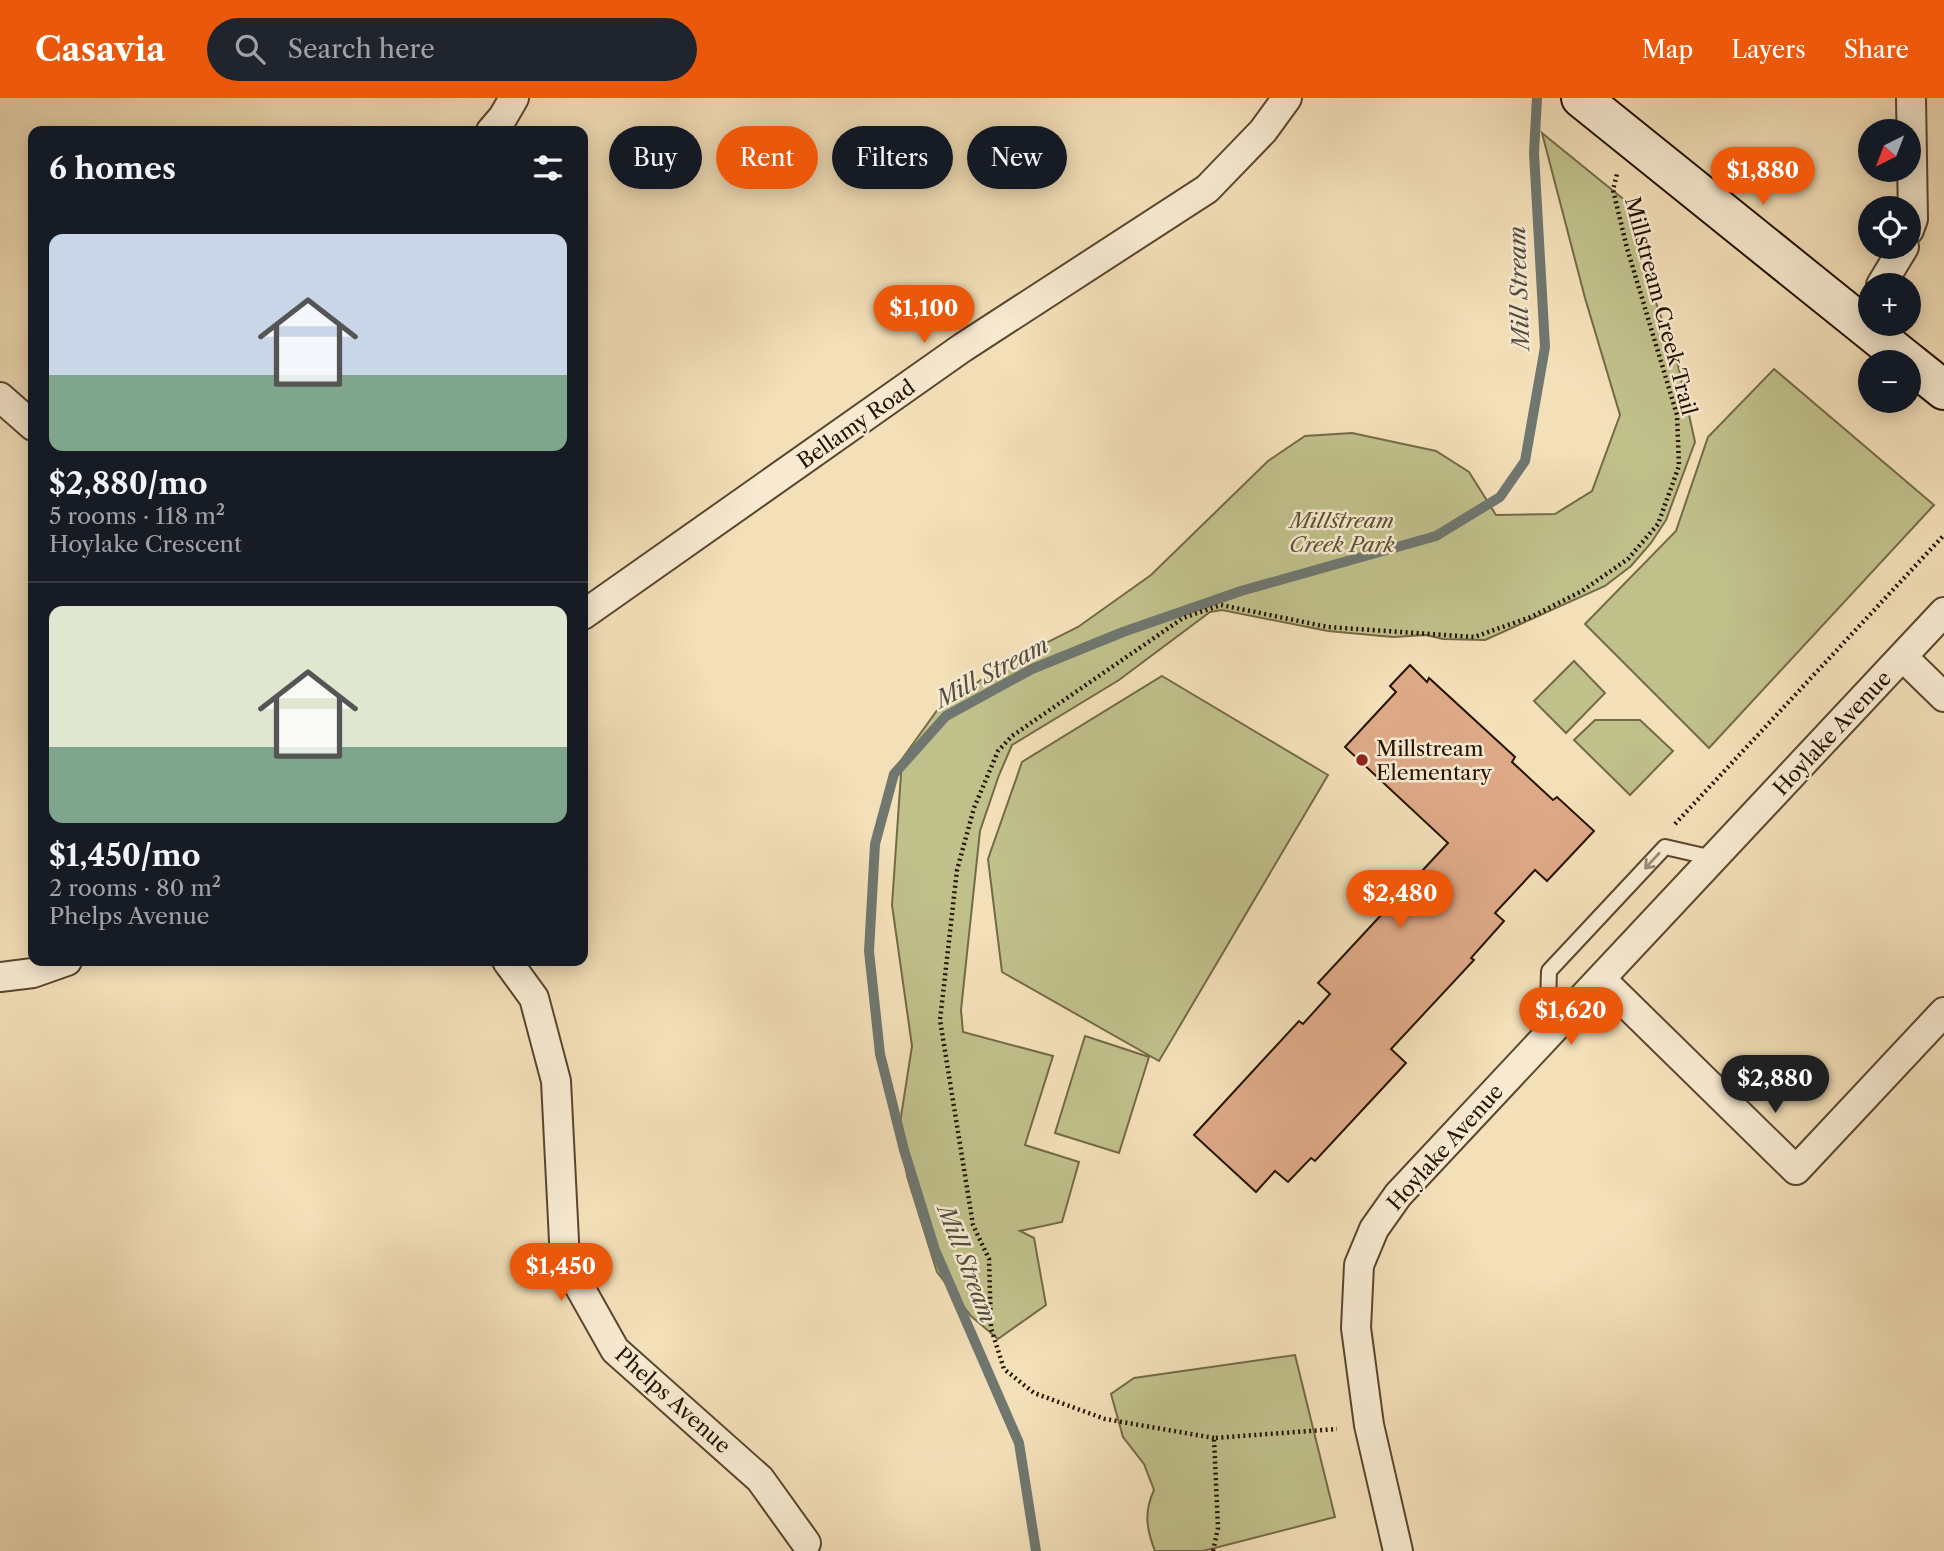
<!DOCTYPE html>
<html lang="en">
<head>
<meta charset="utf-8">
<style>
	:root { --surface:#171b24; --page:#20242c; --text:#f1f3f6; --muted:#9ea1a6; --line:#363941; --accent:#ea580c }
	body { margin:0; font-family:"Libre Caslon Text",serif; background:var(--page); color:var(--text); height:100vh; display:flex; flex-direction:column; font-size:26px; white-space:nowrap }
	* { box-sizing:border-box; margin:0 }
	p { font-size:23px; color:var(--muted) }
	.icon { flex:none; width:38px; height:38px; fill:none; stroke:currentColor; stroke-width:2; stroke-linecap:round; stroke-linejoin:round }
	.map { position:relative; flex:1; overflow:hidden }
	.drawer { position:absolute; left:28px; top:28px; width:560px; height:840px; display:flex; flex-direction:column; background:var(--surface); border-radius:14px; box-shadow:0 4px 18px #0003 }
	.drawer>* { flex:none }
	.guide { position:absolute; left:609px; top:28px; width:665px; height:63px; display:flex; gap:14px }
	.needle { width:46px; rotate:222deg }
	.buttons { position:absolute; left:1858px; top:21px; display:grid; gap:14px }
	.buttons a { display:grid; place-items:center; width:63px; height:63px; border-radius:50%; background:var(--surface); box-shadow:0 4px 18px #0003; font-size:35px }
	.price { position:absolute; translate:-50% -60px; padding:0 16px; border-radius:24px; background:var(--accent); color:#fff; font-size:23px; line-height:46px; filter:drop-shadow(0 2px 4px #0008) }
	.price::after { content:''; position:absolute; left:50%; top:42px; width:21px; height:16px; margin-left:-10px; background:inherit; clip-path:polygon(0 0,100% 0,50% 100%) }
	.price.selected { background:#222; color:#fff }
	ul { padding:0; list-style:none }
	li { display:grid; align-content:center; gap:14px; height:371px; padding:0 21px }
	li+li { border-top:2px solid var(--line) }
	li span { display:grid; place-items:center; height:217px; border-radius:14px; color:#555 }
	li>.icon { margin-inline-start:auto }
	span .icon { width:126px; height:126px; fill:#fffc; stroke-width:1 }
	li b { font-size:30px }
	h2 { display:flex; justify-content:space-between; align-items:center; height:84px; padding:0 21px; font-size:30px }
	.pill { padding:0 24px; border-radius:32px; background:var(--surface); box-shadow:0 4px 18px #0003; font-size:24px; line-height:63px }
	.pill.selected { background:var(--accent); color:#fff }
	header { display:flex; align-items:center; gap:42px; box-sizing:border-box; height:98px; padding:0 35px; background:var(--accent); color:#fff }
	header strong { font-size:33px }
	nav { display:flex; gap:38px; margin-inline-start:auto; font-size:24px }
	.search { width:490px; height:63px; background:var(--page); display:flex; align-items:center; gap:18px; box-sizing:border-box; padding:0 24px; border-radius:38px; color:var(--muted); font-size:26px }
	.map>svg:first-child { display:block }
</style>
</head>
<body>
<header>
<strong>Casavia</strong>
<div class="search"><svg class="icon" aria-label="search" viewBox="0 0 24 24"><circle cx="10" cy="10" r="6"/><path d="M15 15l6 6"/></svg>Search here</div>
<nav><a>Map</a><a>Layers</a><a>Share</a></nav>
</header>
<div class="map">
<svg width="1944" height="1453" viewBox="0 0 1944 1453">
	<rect width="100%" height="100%" fill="#f3dfb8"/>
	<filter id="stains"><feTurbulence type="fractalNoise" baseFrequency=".00286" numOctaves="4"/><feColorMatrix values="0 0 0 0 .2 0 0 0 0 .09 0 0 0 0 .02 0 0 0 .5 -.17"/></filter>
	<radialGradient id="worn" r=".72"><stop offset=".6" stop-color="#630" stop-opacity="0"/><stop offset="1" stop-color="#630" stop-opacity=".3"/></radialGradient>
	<path fill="#c0c08b" stroke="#736a46" stroke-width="2" d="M1542,35l85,69 21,78 30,85 17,77 -29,78 -15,23 -20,23 -26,20 -120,54 -42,-1 -17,-4 -33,2 -65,-6 -106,-21 -12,2 -91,68 -107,65 -13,30 -19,56 -19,179 2,22 90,24 -28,89 54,17 -17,60 -42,9 14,7 12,67 -48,34 -27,-23 -34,-44 -30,-96 -7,-53 12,-77 -20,-141 10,-146 36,-50 68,-46 72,-36 73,-52 117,-114 37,-25 47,-3 84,18 33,21 27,43 59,-1 37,-23 28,-76 -35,-117z
		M1774,271l160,136 -225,243 -124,-124 91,-93 32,-94z
		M1574,563l31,32 -39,40 -32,-32z
		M1162,578l166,99 -169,286 -157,-89 -14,-113 34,-97z
		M1595,622h45l33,31 -43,44 -56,-55z
		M1085,938l64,21 -30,96 -64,-20z
		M1295,1257l40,162 -132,34h-48c-9,-23 -11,-39 -1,-61l-10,-26 -21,-27 -12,-43 23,-16z"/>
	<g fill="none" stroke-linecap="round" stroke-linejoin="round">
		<path stroke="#6f7770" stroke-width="10" d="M1036,1453l-17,-108 -84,-193 -31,-100 -24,-96 -11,-103 6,-107 19,-70 52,-58 86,-47 91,-37 118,-41 195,-55 64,-39 25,-36 20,-114 -11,-194 3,-55"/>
	</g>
	<path fill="#dea987" stroke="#261300" stroke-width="2" d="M1410,567l17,17 2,-4 86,79 -3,5 41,38 4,-3 37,34 -47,50 -12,-11 -40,43 9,8 -33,37 3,2 -83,89 15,14 -91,98 -4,-3 -23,24 -13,-11 -19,21 -62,-57 105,-114 4,3 27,-30 -12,-11 130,-140 -103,-96 51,-55 -6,-6z"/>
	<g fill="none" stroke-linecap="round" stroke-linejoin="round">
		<g stroke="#59462e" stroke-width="18">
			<path id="lane" d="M1547,936l2,-63 116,-124 48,11"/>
		</g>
		<g stroke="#59462e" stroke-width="32">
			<path id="street" d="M491,33l12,-14 11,-19
				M1909,132l4,-11 -2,-121
				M1881,187l23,-38
				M0,299l33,29
				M583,517l379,-267 245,-159 56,-58 24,-33
				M1903,559l41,40
				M507,863l27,37 22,83 9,180 50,89 145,129 46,64
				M0,879l33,-4 34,-12
				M1601,881l195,191 148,-158
				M1398,1453l-29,-126 -13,-97 3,-63 15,-36 24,-34 546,-583"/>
		</g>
		<g stroke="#261300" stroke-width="42">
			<path id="secondary" d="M1581,0l328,264
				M1909,264l35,28"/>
		</g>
		<path stroke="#261300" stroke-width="4.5" stroke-dasharray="2 3.5" stroke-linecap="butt" d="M1675,726l269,-289
			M1214,1340l-109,-19 -71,-26 -30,-24 -13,-41 -2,-69 -16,-34 -33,-205 17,-150 17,-62 24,-57 14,-15 171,-118 38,-13 107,22 146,10 57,-20 51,-26 46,-32 30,-35 21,-58 -2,-51 -50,-167 -14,-58 4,-16
			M1213,1453l5,-23 -4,-90 123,-9"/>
		<use href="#lane" stroke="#f7ead1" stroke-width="14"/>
		<use href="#street" stroke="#f7ead1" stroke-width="28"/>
		<use href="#secondary" stroke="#f7ead1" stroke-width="38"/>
	</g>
	<defs><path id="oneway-shaft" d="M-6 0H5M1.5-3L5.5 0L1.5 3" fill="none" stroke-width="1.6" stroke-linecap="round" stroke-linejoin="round" transform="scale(1.75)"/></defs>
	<use stroke="#998973" href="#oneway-shaft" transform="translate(1652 763) rotate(133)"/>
	<circle fill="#8f2418" stroke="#f7ead1" stroke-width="2.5" cx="1362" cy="662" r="7"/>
	<g text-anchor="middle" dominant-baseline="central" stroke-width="5" stroke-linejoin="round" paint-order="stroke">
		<g font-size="21" fill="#261300" stroke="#f7ead1">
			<text transform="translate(1661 208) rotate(75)">Millstream Creek Trail</text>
			<text transform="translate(856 326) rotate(-35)">Bellamy Road</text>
			<text transform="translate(1832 635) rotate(-47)">Hoylake Avenue</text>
			<text transform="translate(1445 1049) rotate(-48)">Hoylake Avenue</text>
			<text transform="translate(673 1302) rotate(42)">Phelps Avenue</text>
		</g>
		<g font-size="21" font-style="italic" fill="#5c5031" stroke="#f7ead1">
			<text x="1342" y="422">Millstream<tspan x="1342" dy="24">Creek Park</tspan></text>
		</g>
		<g font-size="21" fill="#261300" stroke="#f7ead1" text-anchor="start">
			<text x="1376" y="650">Millstream<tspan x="1376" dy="24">Elementary</tspan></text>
		</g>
		<g font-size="23" font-style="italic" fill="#514d41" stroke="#f7ead1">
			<text transform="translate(1519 190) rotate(-92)">Mill Stream</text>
			<text transform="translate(992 574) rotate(-28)">Mill Stream</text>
			<text transform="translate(967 1166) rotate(69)">Mill Stream</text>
		</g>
	</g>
	<rect width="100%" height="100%" filter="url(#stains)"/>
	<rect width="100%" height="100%" fill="url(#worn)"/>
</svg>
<div class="buttons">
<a><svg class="needle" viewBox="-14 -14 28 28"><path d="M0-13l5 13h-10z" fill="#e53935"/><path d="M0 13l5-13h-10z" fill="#9ea1a6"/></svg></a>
<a><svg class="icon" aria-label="locate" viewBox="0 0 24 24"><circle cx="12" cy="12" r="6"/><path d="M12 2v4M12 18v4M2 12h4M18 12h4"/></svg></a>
<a>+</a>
<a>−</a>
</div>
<b class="price" style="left:1763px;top:109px">$1,880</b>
<b class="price" style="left:924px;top:247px">$1,100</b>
<b class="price" style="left:1400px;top:832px">$2,480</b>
<b class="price" style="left:1571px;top:949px">$1,620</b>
<b class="price selected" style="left:1775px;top:1017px">$2,880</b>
<b class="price" style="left:561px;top:1205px">$1,450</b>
<div class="guide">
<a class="pill">Buy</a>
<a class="pill selected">Rent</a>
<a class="pill">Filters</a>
<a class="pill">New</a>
</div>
<section class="drawer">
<h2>6 homes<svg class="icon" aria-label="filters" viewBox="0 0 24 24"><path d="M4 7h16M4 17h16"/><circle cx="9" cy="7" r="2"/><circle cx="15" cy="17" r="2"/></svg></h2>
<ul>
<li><span style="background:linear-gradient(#c9d6e8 65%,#7fa58c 0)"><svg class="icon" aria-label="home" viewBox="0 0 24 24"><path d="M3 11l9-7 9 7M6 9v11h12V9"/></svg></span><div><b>$2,880/mo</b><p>5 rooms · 118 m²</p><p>Hoylake Crescent</p></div></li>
<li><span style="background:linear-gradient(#dfe7d0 65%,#7fa58c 0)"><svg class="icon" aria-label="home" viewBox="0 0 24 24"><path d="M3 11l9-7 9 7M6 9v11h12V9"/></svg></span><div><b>$1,450/mo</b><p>2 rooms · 80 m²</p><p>Phelps Avenue</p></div></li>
</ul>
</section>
</div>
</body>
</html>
